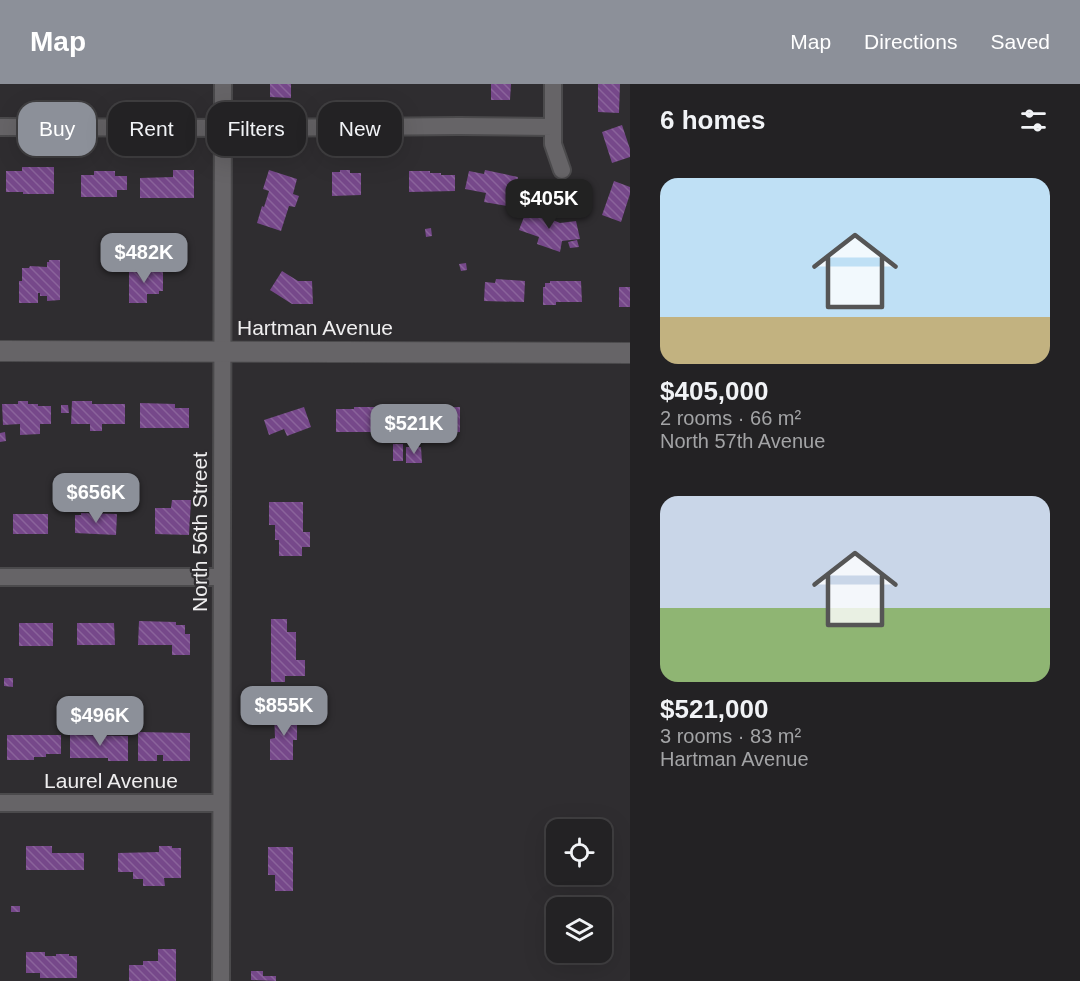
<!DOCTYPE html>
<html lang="en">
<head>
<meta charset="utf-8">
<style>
	:root { --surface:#232224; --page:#2f2f31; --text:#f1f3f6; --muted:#a3a4a6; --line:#403f41; --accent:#8c9099 }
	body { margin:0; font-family:Arial,sans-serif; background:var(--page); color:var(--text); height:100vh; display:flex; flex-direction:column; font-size:22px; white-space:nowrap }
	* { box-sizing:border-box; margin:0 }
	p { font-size:20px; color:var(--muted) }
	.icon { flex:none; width:33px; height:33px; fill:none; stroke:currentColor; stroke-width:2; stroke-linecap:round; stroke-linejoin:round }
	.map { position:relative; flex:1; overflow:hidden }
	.side { display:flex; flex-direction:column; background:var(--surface); width:450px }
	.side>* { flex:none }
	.top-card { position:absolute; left:18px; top:18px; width:522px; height:54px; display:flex; gap:12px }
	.fabs { position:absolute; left:546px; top:735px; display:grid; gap:12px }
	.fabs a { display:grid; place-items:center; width:66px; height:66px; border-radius:12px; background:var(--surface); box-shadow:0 6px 24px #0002,0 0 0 2px var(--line); font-size:30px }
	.price { position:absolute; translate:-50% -51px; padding:0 14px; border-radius:12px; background:var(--accent); color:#fff; font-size:20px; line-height:39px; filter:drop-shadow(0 2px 3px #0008) }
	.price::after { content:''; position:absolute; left:50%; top:36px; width:18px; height:14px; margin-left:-9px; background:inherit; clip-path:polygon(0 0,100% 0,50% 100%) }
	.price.on { background:#222; color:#fff }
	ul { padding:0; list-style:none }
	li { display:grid; align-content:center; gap:12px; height:318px; padding:0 30px }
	li span { display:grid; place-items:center; height:186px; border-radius:18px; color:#555 }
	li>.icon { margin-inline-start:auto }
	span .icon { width:108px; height:108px; fill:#fffc; stroke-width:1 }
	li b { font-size:26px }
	h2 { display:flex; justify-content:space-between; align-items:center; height:72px; padding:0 30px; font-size:26px }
	.tag { padding:0 21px; border-radius:18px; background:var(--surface); box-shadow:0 6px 24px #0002,0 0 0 2px var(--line); font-size:21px; line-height:54px }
	.tag.on { background:var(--accent); color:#fff }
	header { display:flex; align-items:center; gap:36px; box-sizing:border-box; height:84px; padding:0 30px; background:var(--accent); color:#fff }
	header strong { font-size:28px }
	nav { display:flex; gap:33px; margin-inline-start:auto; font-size:21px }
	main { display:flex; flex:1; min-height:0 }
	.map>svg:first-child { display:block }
</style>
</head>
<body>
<header>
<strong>Map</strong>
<nav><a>Map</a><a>Directions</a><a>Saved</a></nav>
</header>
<main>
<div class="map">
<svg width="630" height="897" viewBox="0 0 630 897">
	<defs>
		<pattern id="building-back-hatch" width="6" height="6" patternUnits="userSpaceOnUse" patternTransform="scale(1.5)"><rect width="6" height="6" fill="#76488a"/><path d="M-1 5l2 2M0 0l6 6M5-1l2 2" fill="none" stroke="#8a639b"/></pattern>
	</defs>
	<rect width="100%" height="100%" fill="#2f2d30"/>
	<path fill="url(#building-back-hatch)" d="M270,0h21v14l-21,-1z
		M491,0h20l-1,16h-19z
		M598,0h22l-1,29 -21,-1z
		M622,41l8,24v8l-18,6 -10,-31z
		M22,83h32v27h-31v-2h-17v-21h16z
		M173,86h21v28h-54v-20l33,-1z
		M269,86l28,9 -4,15 6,2 -4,11 -6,-1 -8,25 -24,-8 5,-17 2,1 5,-16 -6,-2z
		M340,86h10v3h11v22l-29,1v-24h8z
		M485,86l33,7 -5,30 -29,-5 2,-9 -21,-4 4,-18 15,3z
		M94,87h21v5h12v14h-10v7h-36v-22h13z
		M409,87h21v2h11v2h14v16l-46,1z
		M614,97l16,6v7l-9,28 -19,-7z
		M527,125l33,14 16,-2 4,18 -18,2 -2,11 -23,-8 2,-7 -20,-7z
		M431,144l1,8 -6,1 -1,-8z
		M577,156l2,7 -9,1 -2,-6z
		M49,176h11v40l-13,1v-5h-7v-3h-2v10h-19v-22h3v-13h7l1,-2 17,1v-5h2z
		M466,179l1,7 -6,1 -2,-7z
		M129,184l34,1v22h-4v3h-12v9h-18z
		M282,187l16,10h14l1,23h-21l-22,-14z
		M496,195l29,2 -1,21 -40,-1 1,-19 10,1z
		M550,197h31l1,21h-26v3h-13v-18h2v-4h5z
		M619,203h11v20h-11z
		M18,317h10v3h10v2h13v18h-11v10l-20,1v-11l-17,1 -1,-21h16z
		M72,317h20v3h33v20h-23v7h-12v-7h-19z
		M140,319l35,1v4h14v20h-49z
		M61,321h7l1,8h-8z
		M304,323l7,20 -24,9 -3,-7 -15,6 -5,-15z
		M354,323h21l1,25h-40v-23h18z
		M413,323h18v1l29,-1v25l-41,2v-1h-6z
		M5,348l1,9 -6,1v-9z
		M393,360h10v17h-10z
		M406,363h15l1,16h-16z
		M172,416h19l-2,35 -34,-1v-26h16z
		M269,418h34v30h7v15h-8v9h-23v-16h-4v-15h-6z
		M81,429l36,1 -1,21 -41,-2v-18h6z
		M13,430h35v20h-35z
		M271,535h16v13h9v28h9v16h-20v6h-14z
		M139,537l37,1v3h9v9h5v21h-18v-10h-34z
		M19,539h34v23h-34z
		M77,539h37l1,22h-38z
		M4,594h9v9l-9,-1z
		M274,629h23v27h-4v20h-23v-21l5,-1z
		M138,648l52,1v28h-27v-6h-6v6h-19z
		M7,651h54v19h-15v3h-12v3h-27z
		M70,651l58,1v25h-20v-3h-38z
		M26,762h26v7h32v17h-58z
		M159,762h13v2h9v30h-17l1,8h-22v-7h-10v-7h-15v-19l41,-1z
		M268,763h25v44h-18v-16h-7z
		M11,822h9v6h-9z
		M158,865h18v32h-47v-16h14v-4h15z
		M26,868h19v4h11v-2h13v2h8v22h-37v-5h-14z
		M251,887h12v5h13v5l-25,-1z"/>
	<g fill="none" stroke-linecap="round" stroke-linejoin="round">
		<g stroke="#4b4a4c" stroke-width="20">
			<path id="minor" d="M553,0v60l9,26
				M0,43l241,1 218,-2 94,1
				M0,493h222
				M0,719h221
				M221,897l2,-897"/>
		</g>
		<g stroke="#4b4a4c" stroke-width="22">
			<path id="tertiary" d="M0,267l630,2"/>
		</g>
		<use href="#minor" stroke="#666467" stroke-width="16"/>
		<use href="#tertiary" stroke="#666467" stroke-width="20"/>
	</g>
	<g text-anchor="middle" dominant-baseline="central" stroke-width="4.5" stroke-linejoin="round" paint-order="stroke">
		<g font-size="21" fill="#efeeef" stroke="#2f2d30">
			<text x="315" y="243">Hartman Avenue</text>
			<text transform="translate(199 448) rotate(-90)">North 56th Street</text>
			<text x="111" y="696">Laurel Avenue</text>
		</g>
	</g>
</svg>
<div class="fabs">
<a><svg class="icon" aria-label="locate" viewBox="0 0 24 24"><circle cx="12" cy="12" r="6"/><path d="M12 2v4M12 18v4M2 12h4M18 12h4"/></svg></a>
<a><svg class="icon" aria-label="layers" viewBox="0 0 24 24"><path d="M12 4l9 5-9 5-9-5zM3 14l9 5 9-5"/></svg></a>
</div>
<b class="price on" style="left:549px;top:146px">$405K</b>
<b class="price" style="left:144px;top:200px">$482K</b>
<b class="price" style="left:414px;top:371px">$521K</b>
<b class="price" style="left:96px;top:440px">$656K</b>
<b class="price" style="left:284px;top:653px">$855K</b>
<b class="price" style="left:100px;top:663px">$496K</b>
<div class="top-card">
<a class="tag on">Buy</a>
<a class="tag">Rent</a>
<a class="tag">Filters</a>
<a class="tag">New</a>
</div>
</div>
<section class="side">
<h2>6 homes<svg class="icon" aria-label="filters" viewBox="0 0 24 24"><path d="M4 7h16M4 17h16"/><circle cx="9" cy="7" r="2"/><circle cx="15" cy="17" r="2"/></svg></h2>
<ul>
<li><span style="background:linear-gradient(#bfe0f5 75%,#c2b280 0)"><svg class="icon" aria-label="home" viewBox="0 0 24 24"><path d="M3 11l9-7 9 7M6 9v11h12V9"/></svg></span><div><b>$405,000</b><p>2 rooms · 66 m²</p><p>North 57th Avenue</p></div></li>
<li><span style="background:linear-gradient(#c9d6e8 60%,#8fb573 0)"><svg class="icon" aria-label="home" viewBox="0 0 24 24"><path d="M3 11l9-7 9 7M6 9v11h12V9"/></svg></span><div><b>$521,000</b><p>3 rooms · 83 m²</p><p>Hartman Avenue</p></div></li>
</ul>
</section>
</main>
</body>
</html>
